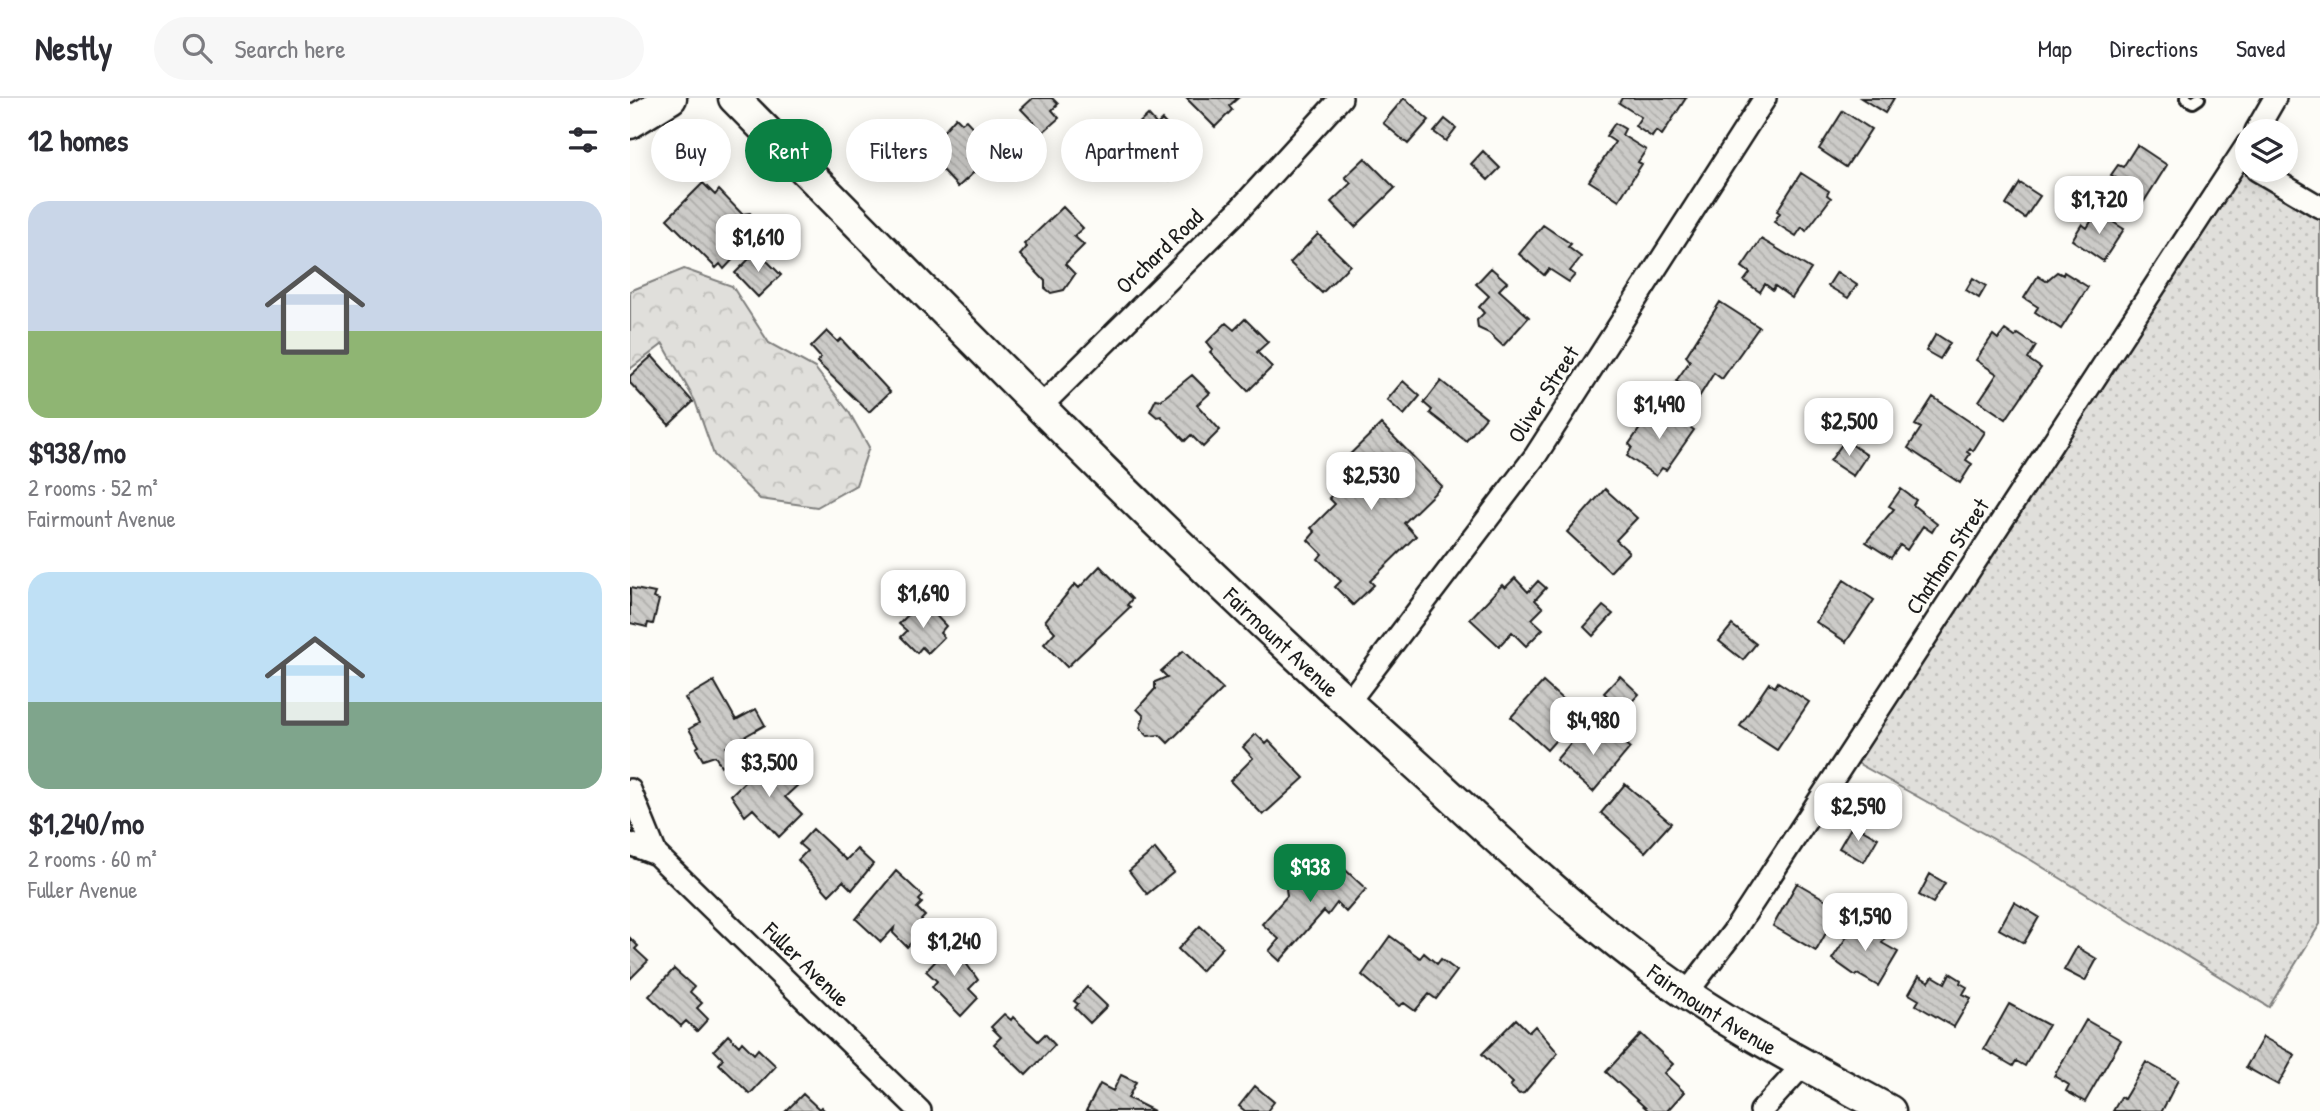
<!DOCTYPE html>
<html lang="en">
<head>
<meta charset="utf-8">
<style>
	:root { --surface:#fff; --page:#f7f7f7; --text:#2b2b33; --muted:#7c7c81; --line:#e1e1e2; --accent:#0b8043 }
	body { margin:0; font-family:"Patrick Hand",sans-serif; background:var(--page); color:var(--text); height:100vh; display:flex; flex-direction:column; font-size:26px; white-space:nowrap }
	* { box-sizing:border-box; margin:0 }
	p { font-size:23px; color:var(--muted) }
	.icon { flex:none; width:38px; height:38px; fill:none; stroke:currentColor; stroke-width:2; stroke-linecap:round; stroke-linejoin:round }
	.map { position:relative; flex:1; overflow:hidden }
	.panel { display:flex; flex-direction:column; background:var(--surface); width:630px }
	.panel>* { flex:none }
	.banner { position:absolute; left:21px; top:21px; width:665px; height:63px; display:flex; gap:14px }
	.buttons { position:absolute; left:1605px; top:21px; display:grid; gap:14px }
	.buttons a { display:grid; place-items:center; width:63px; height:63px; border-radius:50%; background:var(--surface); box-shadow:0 4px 18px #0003; font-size:35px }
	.price { position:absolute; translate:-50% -60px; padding:0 16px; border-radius:14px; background:#fff; color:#222; font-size:23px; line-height:46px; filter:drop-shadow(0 2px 4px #0008) }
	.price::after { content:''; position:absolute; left:50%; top:42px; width:21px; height:16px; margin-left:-10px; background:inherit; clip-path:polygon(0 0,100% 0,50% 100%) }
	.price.active { background:var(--accent); color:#fff }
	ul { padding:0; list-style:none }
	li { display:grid; align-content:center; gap:14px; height:371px; padding:0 28px }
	li span { display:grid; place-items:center; height:217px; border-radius:21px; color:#555 }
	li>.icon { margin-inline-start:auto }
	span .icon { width:126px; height:126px; fill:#fffc; stroke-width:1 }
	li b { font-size:30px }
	h2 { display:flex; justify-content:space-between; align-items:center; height:84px; padding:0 28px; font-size:30px }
	.tag { padding:0 24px; border-radius:32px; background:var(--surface); box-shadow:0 4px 18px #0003; font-size:24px; line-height:63px }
	.tag.active { background:var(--accent); color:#fff }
	header { display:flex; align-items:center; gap:42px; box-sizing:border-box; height:98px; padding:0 35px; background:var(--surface); border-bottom:2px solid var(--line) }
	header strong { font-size:33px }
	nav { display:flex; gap:38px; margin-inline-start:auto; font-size:24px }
	.search { width:490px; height:63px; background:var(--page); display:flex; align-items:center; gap:18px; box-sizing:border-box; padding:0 24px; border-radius:38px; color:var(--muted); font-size:26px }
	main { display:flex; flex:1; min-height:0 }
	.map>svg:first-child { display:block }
</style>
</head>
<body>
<header>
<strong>Nestly</strong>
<div class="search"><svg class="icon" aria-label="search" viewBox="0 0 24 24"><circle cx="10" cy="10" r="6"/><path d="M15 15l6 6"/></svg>Search here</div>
<nav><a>Map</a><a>Directions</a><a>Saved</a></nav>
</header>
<main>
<section class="panel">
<h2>12 homes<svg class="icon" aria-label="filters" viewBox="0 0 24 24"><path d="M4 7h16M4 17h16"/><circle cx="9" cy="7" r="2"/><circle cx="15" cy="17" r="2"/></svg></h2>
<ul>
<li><span style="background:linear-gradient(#c9d6e8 60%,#8fb573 0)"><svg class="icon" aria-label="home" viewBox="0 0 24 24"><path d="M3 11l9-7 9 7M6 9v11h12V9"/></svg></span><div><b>$938/mo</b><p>2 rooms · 52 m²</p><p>Fairmount Avenue</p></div></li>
<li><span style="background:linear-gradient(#bfe0f5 60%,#7fa58c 0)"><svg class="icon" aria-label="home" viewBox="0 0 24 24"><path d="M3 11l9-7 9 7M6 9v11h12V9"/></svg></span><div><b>$1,240/mo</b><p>2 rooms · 60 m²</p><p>Fuller Avenue</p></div></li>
</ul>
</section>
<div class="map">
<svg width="1690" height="1013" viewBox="0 0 1690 1013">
	<defs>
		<pattern id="forest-crowns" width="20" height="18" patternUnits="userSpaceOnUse" patternTransform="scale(1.75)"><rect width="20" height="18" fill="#e0dfdb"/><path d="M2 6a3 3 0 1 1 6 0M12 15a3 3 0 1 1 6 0" fill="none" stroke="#c0bfbb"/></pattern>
		<pattern id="park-dots" width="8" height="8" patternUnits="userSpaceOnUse" patternTransform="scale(1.75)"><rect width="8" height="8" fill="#e0dfdb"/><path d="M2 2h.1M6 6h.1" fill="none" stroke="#c0bfbb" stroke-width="1.8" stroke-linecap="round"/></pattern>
		<pattern id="building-back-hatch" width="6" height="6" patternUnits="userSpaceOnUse" patternTransform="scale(1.75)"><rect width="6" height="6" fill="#cccbc8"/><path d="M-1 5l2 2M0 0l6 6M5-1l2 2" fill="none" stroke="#afaeab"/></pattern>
	</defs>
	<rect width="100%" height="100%" fill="#fdfcf7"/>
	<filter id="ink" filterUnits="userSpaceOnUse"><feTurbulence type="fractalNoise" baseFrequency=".0143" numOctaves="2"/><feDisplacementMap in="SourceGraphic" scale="14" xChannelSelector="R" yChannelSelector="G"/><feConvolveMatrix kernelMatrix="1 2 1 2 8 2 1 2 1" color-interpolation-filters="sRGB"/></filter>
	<g filter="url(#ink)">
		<path fill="url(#forest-crowns)" stroke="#7e7e7c" stroke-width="2" d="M54,171l48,17 37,57 46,25 34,44 20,35 -13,38 -39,22 -57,-8 -46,-44 -19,-54 -32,-57 -33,25v-78z"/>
		<path fill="url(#park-dots)" stroke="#7e7e7c" stroke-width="2" d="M1617,66v6l73,40v714l-51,83 -238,-147 -188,-105z"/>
		<path fill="url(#building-back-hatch)" stroke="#1c1c1c" stroke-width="2" d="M403,0h19l6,6 -6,6 7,8 -16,14 -22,-23z
			M556,0h52l-9,8 3,4 -17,17z
			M774,0l25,22 -21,24 -25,-21z
			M992,0h64l-24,37 -6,-4 -4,6 -17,-11 6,-9 -22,-14z
			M1231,0h33l-9,15z
			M1213,13l28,18 -25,38 -27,-18z
			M518,17l9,10 5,-5 33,35 -25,25 -34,-36 5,-4 -4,-4 3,-2 -6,-6z
			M326,19l6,6 4,-3 13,14 11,-11 20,22 -10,9 -3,-3 -39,36 -33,-35z
			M815,21l11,9 -10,13 -12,-9z
			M985,25l10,6 -3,6 24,15 -8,12 4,2 -23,36 -30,-19 26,-39 -9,-6z
			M1507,47l30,20 -24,38 -30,-19 4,-5 -6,-4 7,-10 5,2z
			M853,53l17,17 -12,12 -17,-16z
			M735,60l30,30 -40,39 -24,-25 20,-19 -6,-6z
			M1171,75l28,18 -2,4 4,3 -25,33 -4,-4 -6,9 -22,-14 6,-9 -3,-2z
			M73,85l12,12 4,-5 23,24 8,-1 6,7 -1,8 -21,22 4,4 -14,15 -4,-5 -4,4 -49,-49z
			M1390,85l20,13 -15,22 -19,-13z
			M433,109l20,21 -9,8 10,9 -19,19 10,10 -11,16 -13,3 -6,-5v-7l-25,-26 7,-8 -3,-3z
			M1467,114l27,17 -21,32 -31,-21 10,-16 5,4z
			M913,127l28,19 -3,3 13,10 -11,14 5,4 -6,7 -20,-13 -5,6 -25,-21z
			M688,136l32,31 -28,28 -32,-30z
			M1131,141l50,30 -19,29 -17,-12 -2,4 -8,-6 -5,8 -16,-11 6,-8 -8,-6z
			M127,153l24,24 -23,22 -23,-24z
			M861,170l16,14 -8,8 30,27 -26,29 -14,-13 -11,-5 -1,-8 7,-7 -5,-6 10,-11 -13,-12z
			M1207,174l20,13 -9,13 -20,-12z
			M1427,174l6,3 1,-3 24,15 -27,42 -26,-17 3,-5 -14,-9 14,-22 8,5z
			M1343,180l13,8 -7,12 -13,-8z
			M1090,204l39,25 -37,52 -8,-6 -15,24 -23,-16 14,-20 -4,-5z
			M615,221l23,23 -11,10 15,15 -24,24 -38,-39 3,-3 -6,-7 19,-19 8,7z
			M1375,232l10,7 3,-3 18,12 -8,13 13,9 -35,51 -27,-18 18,-27 -21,-14 17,-25 5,4z
			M197,233l11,11 3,-3 49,53 -21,20 -52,-50 4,-4 -10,-11z
			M1306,236l14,9 -10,16 -14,-8z
			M22,258l41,46 -24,23 -39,-42v-7z
			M562,277l18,18 -13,12 23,25 -17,17 -12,-12 -6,6 -24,-25 -4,1 -7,-6 6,-12 5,1z
			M773,283l17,15 -16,19 -17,-15z
			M811,283l45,36 -20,24 -36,-28 2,-3 -8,-7z
			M1303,299l52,35 -12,19 -3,-3 -3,4 3,2 -4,6 6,4 -12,19 -52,-35 13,-20 -6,-3z
			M1027,306l37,26 -28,40 -4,-2 -6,8 -29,-20 5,-9 -3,-3z
			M751,326l61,62 -38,37 12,13 -46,45 4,4 -21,20 -18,-18 6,-6 -23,-22 4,-5 -14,-14 7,-8 -4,-4 24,-24 -6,-6 20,-20 -12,-11z
			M1215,342l22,15 -14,21 -23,-15z
			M975,391l32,29 -21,22 13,12 -19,20 -43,-40z
			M1271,391l15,11 -3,5 24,19 -5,8 -9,-6 -16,24 -7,-5 -9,13 -25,-16 28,-33 -5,-3z
			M470,468l32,33 -5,6 3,2 -63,60 -23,-23 11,-12 -10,-11 30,-37 4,4z
			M885,480l13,14 10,-11 8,7 -11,12 8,8 -11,11 11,10 -17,17 -14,-14 -13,14 -29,-27 32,-34 3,3z
			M1214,482l30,20 -28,42 -30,-20z
			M0,490l25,5 -2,5 6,2 -6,24 -5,-1 -1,4 -17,-4z
			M973,508l10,8 -20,22 -9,-9z
			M298,509l18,19 -6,7 4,4 -16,16 -6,-6 -5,6 -16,-16 6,-6 -8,-7 16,-16 6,6z
			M1102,527l24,19 -13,16 -24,-19z
			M553,553l40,38 -55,54 -8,-8 -12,1 -8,-8 4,-12 -7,-7 18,-20v-7l12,-5 -6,-6z
			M990,578l19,18 -16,17 -19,-18z
			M84,583l22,39 20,-11 9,16 -39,22 7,12 -12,7 -6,-10 -12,4 -7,-12 3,-2 -10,-17 10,-6 -14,-25z
			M913,584l36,32 -32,36 -36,-33z
			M1148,584l31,20 -32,48 -37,-24 29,-43 6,4z
			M962,630l9,8 6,-7 23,19 -37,44 -37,-32 26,-30 4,4z
			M626,636l10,10 3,-3 35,37 -41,37 -33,-34 23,-23 -10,-11z
			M130,669l11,11 12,-11 16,17 -14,13 17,17 -23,23 -26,-28 -8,7 -14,-21z
			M995,686l46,39 -26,29 -44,-39z
			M1223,726l25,14 -14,24 -25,-14z
			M183,731l33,31 11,-11 16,15 -21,26 -9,-9 -14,14 -31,-35 9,-9 -8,-7z
			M525,751l19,23 -27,22 -18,-23z
			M687,762l14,12 8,-8 27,25 -20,23 -9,-9 -9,12 -4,-4 -44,50 -11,-10 10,-12 -17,-15 25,-28 -1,-7 10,-12h7z
			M266,773l27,25 -4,4 3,3 -5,5 8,8 -4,4 6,6 -20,21 -14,-14 1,-5 -13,14 -25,-23z
			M1300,776l15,9 -12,20 -14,-8z
			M1167,785l43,25 -24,43 -43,-25z
			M1384,804l25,15 -15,26 -25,-14z
			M1230,819l15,9 -3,5 13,7 -3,5 16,9 -20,34 -21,-12 -1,2 -24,-17z
			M570,828l23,21 -22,24 -23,-22z
			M760,838l30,22 4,-5 13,11 4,-5 16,12 -21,28 -7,-5 -14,17 -11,-8 -5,3 -37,-31z
			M0,840l8,8 -3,3 13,12 -18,18z
			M326,842l12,12 -5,7 15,21 -9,9 9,9 -17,18 -29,-29 5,-6 -11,-10z
			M1447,849l20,12 -12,22 -21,-11z
			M44,871l20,18 -4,5 12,11 -5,5 11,11 -11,12 -11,-10 -5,5 -32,-30z
			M1320,875l11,7 -1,3 7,4 -4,7 8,4 -17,29 -38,-22 3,-5 -10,-6 10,-18 10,6 4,-6 12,7z
			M457,889l20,19 -17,17 -15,-15 3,-4 -4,-3z
			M1379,906l39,21 -23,41 -9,-5 -3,5 -29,-17z
			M374,916l7,6 2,-3 25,24 7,-7 10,11 -29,30 -32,-31 7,-7 -10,-10z
			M886,921l13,13 6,-6 23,27 -34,40 -5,1 -9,-8 3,-3 -31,-29z
			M1456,922l35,20 -36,62 -19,-11 3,-6 -15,-9z
			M1011,936l32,30 -9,9 20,19 -17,19h-18l-43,-39z
			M98,937l11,11 3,-4 12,12 4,-5 18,17 -26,28 -31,-30 4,-5 -9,-9z
			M1633,939l32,18 -17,30 -32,-18z
			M1516,964l32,18 -16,31h-49l8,-14 3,2z
			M491,977l15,7 -8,16 26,13h-68l14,-27 13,7z
			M625,988l19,16 -7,9h-22l-6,-5z
			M173,996l16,15 2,-2 4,4h-39z"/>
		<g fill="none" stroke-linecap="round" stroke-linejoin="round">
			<g stroke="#1c1c1c" stroke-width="16">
				<path id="lane" d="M1556,0l7,4 6,-4"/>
			</g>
			<g stroke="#1c1c1c" stroke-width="26">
				<path id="street" d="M1626,33l19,-33
					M1627,72l63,37
					M409,310l198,-196 104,-114
					M717,606l189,-249 229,-357
					M0,692l26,64 264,257
					M0,746l26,10
					M1056,896l48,-63 513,-786
					M1131,1013l43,-47"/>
			</g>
			<g stroke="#1c1c1c" stroke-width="35">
				<g id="secondary">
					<path id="s1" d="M104,0c221,224 441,451 676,661 90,81 178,168 278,236 64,43 134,79 202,116"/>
					<path d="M0,25l41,-25"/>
				</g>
			</g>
			<use href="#lane" stroke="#fdfcf7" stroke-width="10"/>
			<use href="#street" stroke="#fdfcf7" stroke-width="21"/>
			<use href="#secondary" stroke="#fdfcf7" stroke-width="30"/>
		</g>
	</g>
	<g text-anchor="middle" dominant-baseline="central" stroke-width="6" stroke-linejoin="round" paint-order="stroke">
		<g font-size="23" fill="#1c1c1c" stroke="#fdfcf7">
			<text transform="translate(529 153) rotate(-44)">Orchard Road</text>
			<text transform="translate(913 296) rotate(-57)">Oliver Street</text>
			<text transform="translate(1317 458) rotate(-57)">Chatham Street</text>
			<text stroke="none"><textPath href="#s1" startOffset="772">Fairmount Avenue</textPath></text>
			<text transform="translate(177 866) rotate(44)">Fuller Avenue</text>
			<text stroke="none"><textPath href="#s1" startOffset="1339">Fairmount Avenue</textPath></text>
		</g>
	</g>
</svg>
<div class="buttons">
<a><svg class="icon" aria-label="layers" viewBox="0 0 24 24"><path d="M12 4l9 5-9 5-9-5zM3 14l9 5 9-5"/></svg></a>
</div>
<b class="price" style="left:1469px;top:138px">$1,720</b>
<b class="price" style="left:128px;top:176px">$1,610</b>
<b class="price" style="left:1029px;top:343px">$1,490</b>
<b class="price" style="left:1219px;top:360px">$2,500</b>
<b class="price" style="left:741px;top:414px">$2,530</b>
<b class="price" style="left:293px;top:532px">$1,690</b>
<b class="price" style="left:963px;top:659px">$4,980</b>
<b class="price" style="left:139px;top:701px">$3,500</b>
<b class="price" style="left:1228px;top:745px">$2,590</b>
<b class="price active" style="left:680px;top:806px">$938</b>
<b class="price" style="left:1235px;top:855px">$1,590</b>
<b class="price" style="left:324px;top:880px">$1,240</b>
<div class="banner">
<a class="tag">Buy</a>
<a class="tag active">Rent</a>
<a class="tag">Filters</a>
<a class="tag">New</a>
<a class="tag">Apartment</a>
</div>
</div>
</main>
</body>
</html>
